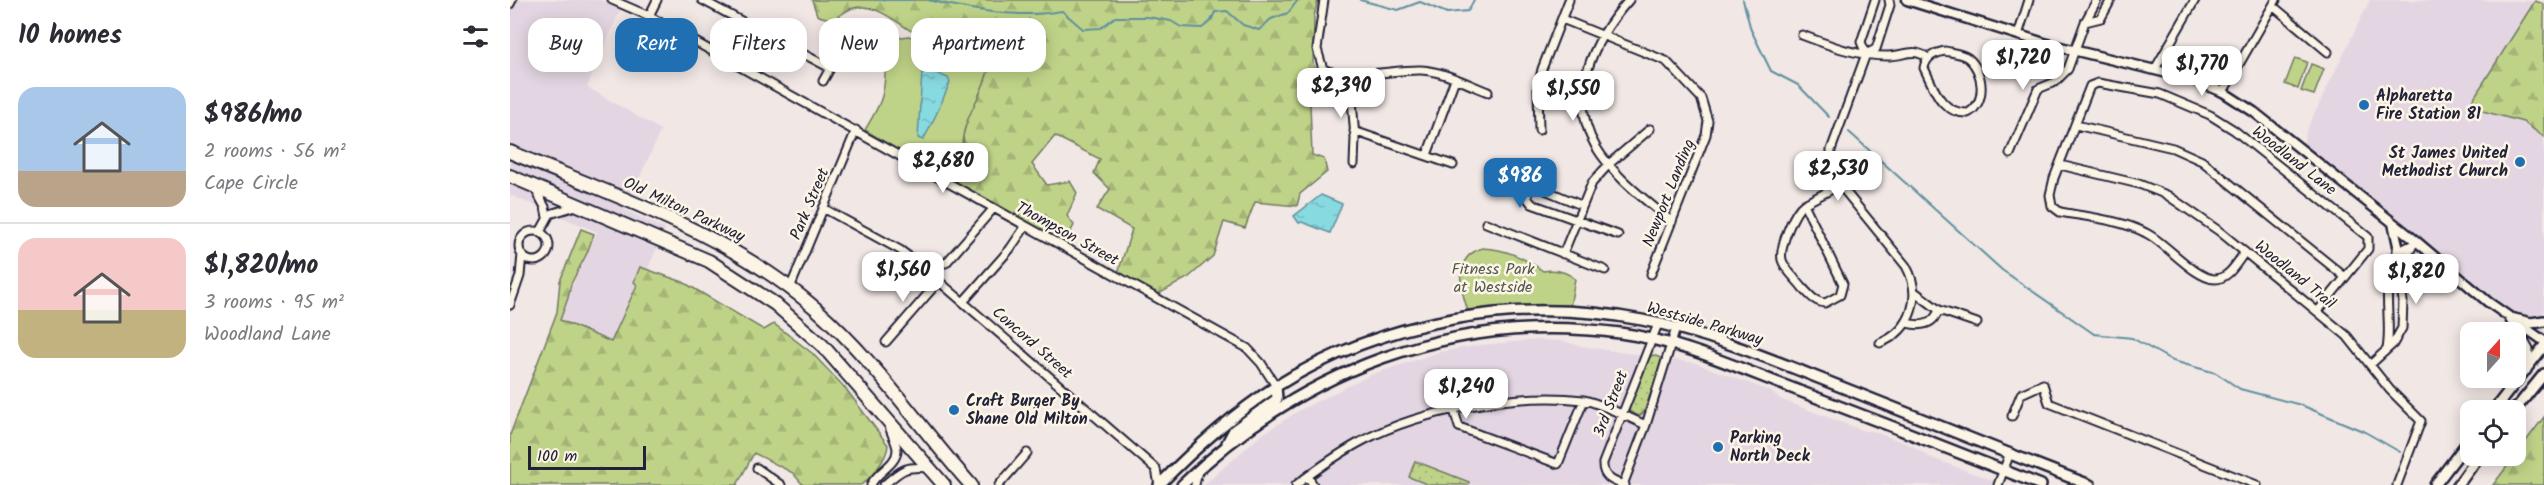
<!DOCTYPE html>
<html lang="en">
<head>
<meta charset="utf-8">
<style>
	:root { --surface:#fff; --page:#f7f7f7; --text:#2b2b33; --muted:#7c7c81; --line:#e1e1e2; --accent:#1f6fb2 }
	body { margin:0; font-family:Kalam,sans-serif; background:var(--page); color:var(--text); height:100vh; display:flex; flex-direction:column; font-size:22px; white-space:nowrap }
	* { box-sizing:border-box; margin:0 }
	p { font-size:20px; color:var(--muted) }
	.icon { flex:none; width:33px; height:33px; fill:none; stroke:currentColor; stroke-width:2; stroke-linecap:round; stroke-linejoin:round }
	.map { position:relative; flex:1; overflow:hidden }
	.drawer { display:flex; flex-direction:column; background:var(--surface); width:510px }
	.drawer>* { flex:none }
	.top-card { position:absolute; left:18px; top:18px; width:570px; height:54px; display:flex; gap:12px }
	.needle { width:39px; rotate:21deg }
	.buttons { position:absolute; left:1950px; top:322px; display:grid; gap:12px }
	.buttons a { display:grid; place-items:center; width:66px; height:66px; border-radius:12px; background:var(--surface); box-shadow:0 3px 15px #0003; font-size:30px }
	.scale { position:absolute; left:18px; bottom:15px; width:118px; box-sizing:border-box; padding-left:6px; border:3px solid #22223b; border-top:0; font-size:16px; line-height:21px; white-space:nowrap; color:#22223b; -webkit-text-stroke:4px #fcf5e5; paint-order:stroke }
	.price { position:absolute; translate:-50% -51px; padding:0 14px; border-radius:12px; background:#fff; color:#222; font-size:20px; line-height:39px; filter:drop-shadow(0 2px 3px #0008) }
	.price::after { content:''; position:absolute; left:50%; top:36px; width:18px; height:14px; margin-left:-9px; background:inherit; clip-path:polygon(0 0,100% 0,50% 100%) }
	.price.on { background:var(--accent); color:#fff }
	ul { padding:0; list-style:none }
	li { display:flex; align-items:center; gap:18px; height:150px; padding:0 18px }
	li+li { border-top:2px solid var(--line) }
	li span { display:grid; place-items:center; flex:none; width:168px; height:120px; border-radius:18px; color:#555 }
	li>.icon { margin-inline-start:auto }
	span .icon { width:72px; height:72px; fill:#fffc; stroke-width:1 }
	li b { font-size:26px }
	h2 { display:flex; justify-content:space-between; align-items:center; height:72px; padding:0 18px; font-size:26px }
	.tag { padding:0 21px; border-radius:18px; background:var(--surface); box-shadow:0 3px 15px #0003; font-size:21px; line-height:54px }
	.tag.on { background:var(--accent); color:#fff }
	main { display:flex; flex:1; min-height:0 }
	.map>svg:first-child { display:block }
</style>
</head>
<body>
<main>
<section class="drawer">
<h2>10 homes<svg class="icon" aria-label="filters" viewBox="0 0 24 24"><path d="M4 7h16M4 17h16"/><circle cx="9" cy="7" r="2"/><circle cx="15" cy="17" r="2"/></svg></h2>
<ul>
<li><span style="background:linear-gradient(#a9c7e8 70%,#b9a48a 0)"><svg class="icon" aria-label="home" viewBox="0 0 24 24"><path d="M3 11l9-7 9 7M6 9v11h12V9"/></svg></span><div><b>$986/mo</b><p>2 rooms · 56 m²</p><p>Cape Circle</p></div></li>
<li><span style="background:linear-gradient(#f6c9c9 60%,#c2b280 0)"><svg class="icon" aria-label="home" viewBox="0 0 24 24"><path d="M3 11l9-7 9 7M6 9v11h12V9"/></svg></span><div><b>$1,820/mo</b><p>3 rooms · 95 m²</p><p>Woodland Lane</p></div></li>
</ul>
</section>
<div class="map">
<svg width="2034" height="485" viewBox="0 0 2034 485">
	<defs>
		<pattern id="grass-dots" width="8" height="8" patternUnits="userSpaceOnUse" patternTransform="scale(1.5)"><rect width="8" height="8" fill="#bfd388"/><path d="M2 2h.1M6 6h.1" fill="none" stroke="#a4b576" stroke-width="1.8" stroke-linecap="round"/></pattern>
		<pattern id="forest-firs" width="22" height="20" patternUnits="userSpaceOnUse" patternTransform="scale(1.5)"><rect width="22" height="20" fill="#bfd388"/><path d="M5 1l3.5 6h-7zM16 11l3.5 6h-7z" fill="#a4b576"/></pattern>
		<pattern id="water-ripples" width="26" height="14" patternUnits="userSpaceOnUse" patternTransform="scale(1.5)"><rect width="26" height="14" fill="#88dae1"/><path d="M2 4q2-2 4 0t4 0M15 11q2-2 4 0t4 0" fill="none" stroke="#75bbc2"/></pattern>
	</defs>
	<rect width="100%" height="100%" fill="#f1e7e4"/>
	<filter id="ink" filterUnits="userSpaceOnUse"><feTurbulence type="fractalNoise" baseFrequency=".0167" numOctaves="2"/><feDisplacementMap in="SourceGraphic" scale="12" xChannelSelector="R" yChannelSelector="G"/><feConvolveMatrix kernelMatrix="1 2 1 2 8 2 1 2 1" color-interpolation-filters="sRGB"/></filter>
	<g filter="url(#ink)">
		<path fill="#e3d6e2" d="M0,0h91l19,10 -33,77 74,43 -36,80 40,19 -51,118 -58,-27 41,-88 -87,-37z
			M1860,0l165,1 -66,105 54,16 21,15v202l-243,-189 6,-21z
			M1027,340l25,1 18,5 115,17 75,28 12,9 82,31h8l41,15 16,11 76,28h-801l56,-49 40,-26 70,-35 70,-23 40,-7z"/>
		<path fill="url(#grass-dots)" stroke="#707a62" stroke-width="1.5" d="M1143,355l8,3 1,4 -18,50 -5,4 -12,-6 21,-52z
			M905,461l54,21 -1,3h-39l-20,-8z"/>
		<path fill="url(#forest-firs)" stroke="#707a62" stroke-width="1.5" d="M302,0h506l-4,16 -1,48 8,13 -12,2 3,76 12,4 3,13 -27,22 -3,12 -42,-4 -10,26 -21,-6 -11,34 -24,21 -32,18 -39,-22 14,-44 -35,-20 13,-20 -16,-16 6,-14 -45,-23 -23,28 15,21 23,-4 7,12 -10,23 7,9 -9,18 -109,-60 5,-19 -5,-5 8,-12 -1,-12 25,-87 -17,-16 -21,-7 -10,12c-5,0 -13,1 -19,-1 -19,-8 -38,-29 -60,-29 -21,0 -20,19 -44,8z
			M2025,1l9,3v133l-21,-15 -55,-15z
			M71,229l13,5 -7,19 -16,31 -3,14 -8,22 51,22 26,-57 -3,-3 6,-15 43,15 81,48 10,-6 38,29 34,36 42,56c-1,14 -16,32 -27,40h-58l-10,-12 -39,-20 -17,32h-227v-50l47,-123 3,-31z
			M2034,417v68h-51z"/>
		<path fill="#bfd388" stroke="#707a62" stroke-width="1.5" d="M447,31l30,12c11,31 -16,59 -23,88 -4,18 -3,37 -8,55l-91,-56c6,-11 14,-22 17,-34 7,-25 -3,-32 14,-58l12,-2 12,3z
			M1785,58l12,4 -9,27 -13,-5z
			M1801,64l13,5 -10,26 -13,-4z
			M972,248c24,1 41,9 61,23 12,-2 23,0 32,8l-5,28 -102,4c-8,-23 -16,-53 14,-63z"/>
		<path fill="url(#water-ripples)" stroke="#5f909f" stroke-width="1.5" d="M417,69l21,9 2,4c-8,20 -16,39 -27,58l-5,-2 4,-66z
			M811,195l21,9 -12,29 -28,-11 -3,1 -5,-7z"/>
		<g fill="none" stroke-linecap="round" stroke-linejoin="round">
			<path stroke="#5f909f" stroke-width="2" d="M365,0h39
				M418,0c42,10 90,19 134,11l21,18 18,-1 14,-11h33l23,4 10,6 21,1 9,-7 4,-9 12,-1 16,14 16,5 12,-11 17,-6 10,-13
				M850,0l38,10 22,-8 27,11 21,-2 6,-11
				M1233,0l8,30 20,41 27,14 31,32
				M1339,132l153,138 92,64 38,4 41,23 43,12 24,16 61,16 64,27 35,20"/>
			<g stroke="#22223b" stroke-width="11">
				<path id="minor" d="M102,0l37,16c199,111 398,223 598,332l14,15 15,23
					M192,0l128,68
					M814,0l-7,49 6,20c26,13 69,0 98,1 22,1 46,14 67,22
					M1119,0c-36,40 -63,96 -33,147 18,30 50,53 76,75
					M1365,0l-14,42 5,12 -35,96c-1,14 1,24 9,35l66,81c16,29 7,64 -26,77
					M0,4l2,-4
					M1763,6l55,46
					M139,16l8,-16
					M1052,19l104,42 35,37 7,23 -2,14 -55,139
					M1575,22l16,-4 10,-18
					M1292,35c29,11 55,21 86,21 18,0 24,-9 40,2
					M1508,35l11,-35
					M1435,51c8,2 16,2 23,7 16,13 19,45 0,55 -27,1 -34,-25 -44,-45 2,-11 10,-15 21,-17z
					M1356,54l10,-5 14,-44 -1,-5
					M1645,69l40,-69
					M840,74l5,64 -1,26
					M313,81l24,-43
					M1028,88l45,3
					M1713,92l53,-92
					M1566,125l97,23 29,13 143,116
					M1029,130l-1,-42 4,-19 27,-69
					M844,131l99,34
					M1500,154l28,-65 17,-7 13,-13 17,-47 12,-22
					M917,155l28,-76
					M1550,165l79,19 28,11 52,36 128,105 43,54 31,31 -24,64
					M24,187l11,20 2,10
					M1294,204l39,80 -3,11 -15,8c-11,-1 -16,-9 -23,-16 -6,-8 -17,-17 -20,-27 -3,-13 12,-49 22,-56z
					M1294,204l36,-19
					M1071,205l-43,-18 -6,1 -4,4v7l4,5 86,31
					M313,208l77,42 19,14 237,205 3,16
					M976,223l119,47
					M9 246a15 15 0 1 1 30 0a15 15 0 1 1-30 0Z
					M30,232l10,-18 26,-8
					M1735,252c-8,10 -16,27 -30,27 -20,0 -50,-37 -69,-46 -25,-13 -58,-16 -86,-21l-8,-6 -2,-11 4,-17 36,-92 8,-3 62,11 50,21 24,15 134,107v12l-50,62
					M1053,254l29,-71 17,-19 41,-35
					M436,263l47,-54
					M280,288l66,-158
					M1405,292l24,18 38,13
					M453,302l47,-53 15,-22
					M0,305l10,-29 2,-22
					M1397,323c15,4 26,2 32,-13
					M376,342l53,-61
					M1877,349c6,-31 -10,-75 15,-99 4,-3 8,-4 12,-6
					M1860,365l23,-21 9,-16 1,-27 -4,-28 14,-28
					M944,410l5,17 99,37 26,-64
					M1502,416l9,-22 22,-10 6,19 208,82
					M247,468l24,17
					M798,476l5,9
					M361,485c5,-13 26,-20 26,-35 0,-7 -6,-16 -8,-24
					M374,485c18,-16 21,-19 45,-17
					M489,485l28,-32
					M685,485l3,-15
					M786,485c21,-16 45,-33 68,-45 58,-30 154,-48 219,-40 16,2 46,18 63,25
					M1113,485l23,-60 30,-97
					M1115,485c-12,-3 -23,-8 -22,-22l55,-139
					M1488,485l12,-32"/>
			</g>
			<g stroke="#22223b" stroke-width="13">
				<path id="tertiary" d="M1397,0l137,43 148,36 31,13 31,20 162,129 72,61 56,39
					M1883,223l5,22 -1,11"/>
			</g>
			<g stroke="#22223b" stroke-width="14">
				<path id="secondary" d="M2000,318l18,32 -2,20
					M2000,318l21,5 13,-2
					M1983,411l51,-65
					M2004,411l30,-37
					M717,443l7,-13 43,-31 -1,-13
					M649,485c35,-36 74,-71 116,-98 108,-68 243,-91 367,-67 68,13 133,41 197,66 84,33 167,67 251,99
					M672,485c119,-115 272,-174 438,-152 59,8 114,33 169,54 84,32 169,65 252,98
					M1925,485l35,-46
					M1948,485l21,-29"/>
			</g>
			<g stroke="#22223b" stroke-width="16">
				<path id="trunk" d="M0,152c105,44 218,81 305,156 60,52 104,119 156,177
					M0,176l199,85 66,43 47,41 122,140"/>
			</g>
			<use href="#minor" stroke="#fcf5e5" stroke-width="7"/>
			<use href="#tertiary" stroke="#fcf5e5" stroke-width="8"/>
			<use href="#secondary" stroke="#fcf5e5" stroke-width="9"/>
			<use href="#trunk" stroke="#fcf5e5" stroke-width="12"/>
		</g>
	</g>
	<g fill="#1f6fb2" stroke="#fcf5e5" stroke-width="2">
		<circle cx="1854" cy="105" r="6"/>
		<circle cx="2010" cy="162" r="6"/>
		<circle cx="444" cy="410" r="6"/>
		<circle cx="1208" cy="447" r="6"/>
	</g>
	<g text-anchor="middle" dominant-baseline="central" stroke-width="5" stroke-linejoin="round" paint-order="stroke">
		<g font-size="16" font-weight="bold" fill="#22223b" stroke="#fcf5e5" text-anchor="start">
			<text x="1866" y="96">Alpharetta<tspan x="1866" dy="18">Fire Station 81</tspan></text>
			<text x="1998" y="153" text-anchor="end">St James United<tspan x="1998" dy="18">Methodist Church</tspan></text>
			<text x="456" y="401">Craft Burger By<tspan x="456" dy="18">Shane Old Milton</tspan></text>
			<text x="1220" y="438">Parking<tspan x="1220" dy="18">North Deck</tspan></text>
		</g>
		<g font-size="16" fill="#22223b" stroke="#fcf5e5">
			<text transform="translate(1784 161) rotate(38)">Woodland Lane</text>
			<text transform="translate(1159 193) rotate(-68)">Newport Landing</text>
			<text transform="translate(300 204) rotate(-67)">Park Street</text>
			<text transform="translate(174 210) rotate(25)">Old Milton Parkway</text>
			<text transform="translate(557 234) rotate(29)">Thompson Street</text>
			<text transform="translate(1785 275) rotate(39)">Woodland Trail</text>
			<text transform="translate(1195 324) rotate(16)">Westside Parkway</text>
			<text transform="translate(522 343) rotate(41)">Concord Street</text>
			<text transform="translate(1101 404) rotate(-69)">3rd Street</text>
		</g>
		<g font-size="16" fill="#515752" stroke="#fcf5e5">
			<text x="983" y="269">Fitness Park<tspan x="983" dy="18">at Westside</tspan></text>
		</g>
	</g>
</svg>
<div class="buttons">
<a><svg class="needle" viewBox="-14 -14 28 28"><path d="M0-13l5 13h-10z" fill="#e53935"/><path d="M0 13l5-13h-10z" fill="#7c7c81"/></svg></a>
<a><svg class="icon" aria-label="locate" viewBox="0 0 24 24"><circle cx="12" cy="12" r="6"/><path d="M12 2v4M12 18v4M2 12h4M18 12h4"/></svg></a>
</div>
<div class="scale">100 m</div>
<b class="price" style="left:1513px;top:91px">$1,720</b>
<b class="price" style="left:1692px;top:97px">$1,770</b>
<b class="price" style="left:831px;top:119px">$2,390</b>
<b class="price" style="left:1063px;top:122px">$1,550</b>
<b class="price" style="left:433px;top:194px">$2,680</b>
<b class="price" style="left:1328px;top:202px">$2,530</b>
<b class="price on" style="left:1010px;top:209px">$986</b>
<b class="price" style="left:393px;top:303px">$1,560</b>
<b class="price" style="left:1906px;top:305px">$1,820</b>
<b class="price" style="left:956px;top:420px">$1,240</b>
<div class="top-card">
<a class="tag">Buy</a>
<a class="tag on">Rent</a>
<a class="tag">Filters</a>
<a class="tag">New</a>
<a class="tag">Apartment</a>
</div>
</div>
</main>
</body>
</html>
